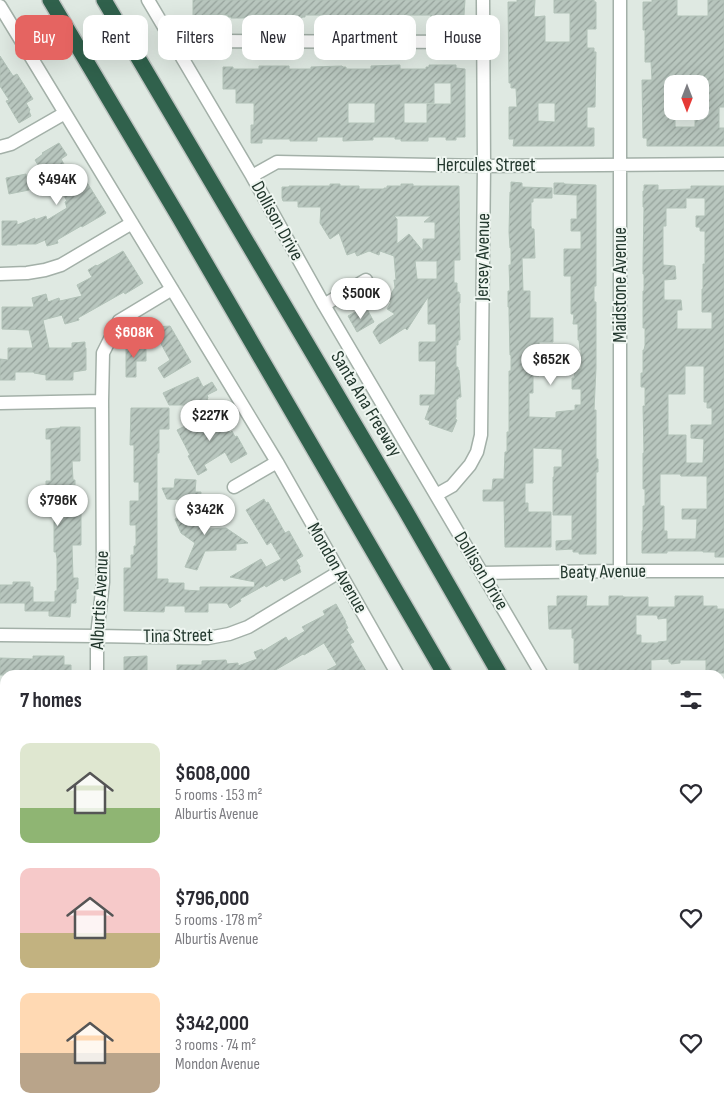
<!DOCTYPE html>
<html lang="en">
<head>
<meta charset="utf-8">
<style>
	:root { --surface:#fff; --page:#f2f2f3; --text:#2b2b33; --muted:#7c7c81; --accent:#e56461 }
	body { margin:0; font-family:"Sofia Sans Condensed",sans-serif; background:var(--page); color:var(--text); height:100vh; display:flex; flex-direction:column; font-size:19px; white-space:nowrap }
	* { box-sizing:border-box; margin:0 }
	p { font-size:16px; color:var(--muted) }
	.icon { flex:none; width:28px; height:28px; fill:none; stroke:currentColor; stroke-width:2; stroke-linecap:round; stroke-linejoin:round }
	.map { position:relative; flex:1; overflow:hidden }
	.details { position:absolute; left:0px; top:670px; width:725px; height:446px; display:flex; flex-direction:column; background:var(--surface); border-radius:15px 15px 0 0; box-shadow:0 5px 20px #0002 }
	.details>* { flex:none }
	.top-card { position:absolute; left:15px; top:15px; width:695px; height:45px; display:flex; gap:10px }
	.needle { width:32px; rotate:180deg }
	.tools { position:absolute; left:664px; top:75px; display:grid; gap:10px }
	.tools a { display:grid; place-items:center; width:45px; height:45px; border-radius:10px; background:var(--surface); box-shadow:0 5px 20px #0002; font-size:25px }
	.price { position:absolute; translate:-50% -42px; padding:0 11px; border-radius:18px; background:#fff; color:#222; font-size:16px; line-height:32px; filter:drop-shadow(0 1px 2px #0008) }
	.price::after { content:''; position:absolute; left:50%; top:30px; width:15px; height:11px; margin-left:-8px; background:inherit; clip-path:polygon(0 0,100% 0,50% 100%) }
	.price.active { background:var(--accent); color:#fff }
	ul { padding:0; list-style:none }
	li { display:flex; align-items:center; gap:15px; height:125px; padding:0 20px }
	li span { display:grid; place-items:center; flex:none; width:140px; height:100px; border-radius:10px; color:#555 }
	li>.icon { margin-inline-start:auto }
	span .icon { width:60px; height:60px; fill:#fffc; stroke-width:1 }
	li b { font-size:21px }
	h2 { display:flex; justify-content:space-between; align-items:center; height:60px; padding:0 20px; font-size:21px }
	.pill { padding:0 18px; border-radius:10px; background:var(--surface); box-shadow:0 5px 20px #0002; font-size:18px; line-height:45px }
	.pill.active { background:var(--accent); color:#fff }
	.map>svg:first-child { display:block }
</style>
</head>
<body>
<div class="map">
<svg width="724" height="1116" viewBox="0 0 724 1116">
	<defs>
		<pattern id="building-hatch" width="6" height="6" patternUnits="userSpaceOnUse" patternTransform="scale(1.25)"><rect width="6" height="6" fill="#b8c6be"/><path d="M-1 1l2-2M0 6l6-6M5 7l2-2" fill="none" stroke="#95a29b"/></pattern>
	</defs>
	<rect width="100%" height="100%" fill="#dfe9e2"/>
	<path fill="#cdd9d1" d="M227,1111h260v5h-260z"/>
	<path fill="url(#building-hatch)" stroke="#b2c2b8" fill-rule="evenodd" d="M193,0h272l-1,15h-8v4l-21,-1v-1h-4v-2h-26v2h-2v2h-20l-2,-1v-3h-27v3l-22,1v-2h-5v-2h-22v2h-3v1h-23v-3h-25v3h-23v-1h-3v-2h-25v3h-10z
		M517,0h18l-1,17 11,-1v26h25v-29h-16v-13h40v2h2v27h-9v19h7v4h2l-1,55h-8v21h7v18h-81l1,-7h-5v-32h8l-1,-19h-5v-5h-2l-1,-81h9zM538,103h17v19l-17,-1z
		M652,0h25v16h31v-16h16v107h-5v21h5v18h-77v-8h-4l-1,-58h10l-1,-18h-6v-32h-2v-28h9zM671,84h32v17h-3v10h-5v16h-19l-1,-1v-15h-3v-6h-1z
		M0,56l13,20 4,-2 16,25 -7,4 4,7 -1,1 2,5 -12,7 -13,-22 3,-1 -9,-14z
		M400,65v4h26v-2h3v-2h27v3l9,1v68h-9v3h-10v-3h-18v4h-27v-2h-6v-2h-22v3h-3l-27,1v-4h-26v4h-27v-2h-28v4h-11v-18h3v-22h-18v-14h-13v-22h10v2h26v-3h30v3h22v-2l31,-1 1,1h3v2h25v-3zM434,83h17v21h-24v19h-23v-20h30zM348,103h27v20h-27z
		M59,143l8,12 -6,4 10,17 7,-4 6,10 2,-1 20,32 -24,14 -1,-1 -24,14 1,3 -11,3 -2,-6 -9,4h-19v1h-15v-24h15v4l18,-7v2l11,-4 1,4 20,-12 -2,-6 2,-1 -11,-18 -5,3 -16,-26 8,-6 -1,-1z
		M26,174l3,16 -20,4 -3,-16z
		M511,182l11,1v4l30,1v10h-19v4h-2v24l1,3h2l1,29h-13l1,33h7v27h23v24h-14v34h-6v17h-4v24l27,1v-6l19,-2v-5h6v-16h-9v-11h2l1,-9h6v-19h-1l-1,-10h-1v-16h-5l1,-10h-3v-38h-7v-27h17v-18h-10v-12h6v-24l-23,-1v-11h10v1l32,1v101h-2v16h2v66l-2,42h2v49h2v13h-2v82h-17v-2h-6v-3l-17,1v-9l16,-1v-25h-19v-38h1v-10h8v-18l-29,-1v35h-8v20h3v9h23v35h-46l-1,-46h-21v-11h9l1,-11h11l1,-27h2v-20h2v-61h2v-16h-1l-1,-42v-6h-1v-16h2l-1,-26h2v-17h-1l-1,-16 1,-40h1z
		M330,184h10v2h19v3h25v-1h3v-2h14v-2h12v2h46l1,74h-6v23h3v9h2v2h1v9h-1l1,37h-2v5h-2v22h2v3h1l2,27h-3v2h-2v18l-1,2 2,1 -5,12 -23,-8 1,-3 -5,-2 5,-14h-10v-10h15l1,-34h-17v-19h17v-18h-8v-27l-21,33 -2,-2 -25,16 -7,-12 5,-7 17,-11 -8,-5 4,-7 -2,-1 1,-3h-1l6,-11 -1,-7h2l-2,-24 -14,-5 -1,4 -10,-4 -12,5 -2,-4 -8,3 -8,-22 -9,6 -10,-16 1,-16h-23v-6h-15l-1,-3v-11h7v-1h41zM394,216h37l-7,6h11v17h-12v12l-14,-17 -12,10v-25zM415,261h22v18h-20z
		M644,185h14v5l33,-1v-3h33v371h-9v-5h-12v-1h-36v2h-25v-22l1,-1v-24h2v-17h-2v-36h1l-1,-47h2v-19h-4v-14h2v-23h1l1,-5v-17h-2v-37h1v-17h-1v-9l1,-58h-1v-16h1zM686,198h19v18h-9v11h4v4h5v33h-2v25h-1v23h10v17h-35v-19h5l-1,-10h-17v-20l12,-1 -1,-13 -12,-1v-39h3v-18h20zM685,366h19v36h3v6h5v17h-21v13l13,1 -1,24h-17v-28h-18v-41h17zM660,474h20l1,2h26v33h-25v10h15l-1,20h-29v-8h-3v-25h-4z
		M123,251l20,32 -18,11 -1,-2 -46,26 1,2 -14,4 -3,-9 -19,5 6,28h23v-5l13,-1v6h1v22l-13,2v8h-27v-5l-12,-2v-1h-19v8h-15v-21l8,1v-12h25l-4,-18 -27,-1v-22h32l-2,-9 14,-4 2,8 11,-4 1,3 22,-5 -5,-11 15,-8 -4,-7 8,-5 1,1z
		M367,309l7,13 -17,10 -9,-16 9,-5 2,3z
		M170,326l21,36 -27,16 -6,-10 12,-8 -15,-27v-6z
		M126,346h20v15h-10v16h-10z
		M198,377l5,10 9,-5 5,8 -10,5 1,3h-1l3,7h-41l-6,-12z
		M131,408h38v21h-10v24h-2v126h11v4h16v7l16,1v-4h54l1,-5 -25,-5 31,-18 5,8 15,-8 -10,-17 -4,3 -21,-35 18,-11 2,4 2,-1 17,31 4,-2 14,25 -7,4 4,7h-1l2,5 -17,9 -2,-3 -16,9 -1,-2 -25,14 1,2 -11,7 -3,-5h-19v9h-23v-6h-20l-1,6 -40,-1v-43h7v-13h3v-9h2v-21h-6v-24h9v-19h-5v-37h-4z
		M214,412l7,11 3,-2 6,12 2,-2 3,6 2,-1 10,18 -16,9 -6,-11 -21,13 3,5 -9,5 -10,-19 2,-1 -13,-25z
		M60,427h20v34h-8l1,19h2v12h6v53h-9l1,33h5v11h-2v14h-5l-1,14 -21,-1v-5h-24v-8h-25v-18h13v-3h17v5h3v15h22v-11h2v-32l-1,-7h-2v-49h-3v-13h-5v-9h5v-42h-5v-10l14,-1z
		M175,479l21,1 -1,12h6l-1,9 -33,-2 -5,-11h12z
		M211,504l-6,9 9,6 -6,10 18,-1 22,15 -12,1v6l-31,1 -8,19 -12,-3 10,-24 -14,-10 -6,-14z
		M557,596h30l-1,10h23v-10h14v1h25v10h27v-11h28v10h14v3h7v64h-18v-13h-26v3l-9,1v-2h-2v-3l-18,1v13h-25v-1l-29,1 -18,-1v-9h-5v-25h-2v-9h-23l-1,-23h9zM636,615h21l1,4 9,-1v23l-9,1v1h-17v-8h-5z
		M336,604l10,18h-1l3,6 -2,1 8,13 -4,2 16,27 -6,4h-42l19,-10 -13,-22 -20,12 -1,-1 -31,18 -7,3h-88v-10h25v-4l24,-1 1,4 11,-1v3l19,-7 -3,-7 8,-3 1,2 23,-14 2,4 17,-10 -3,-4 23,-12 -2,-4z
		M33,656h31v9h7v10h-71v-17l33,1z
		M147,656v19h-23v-18z"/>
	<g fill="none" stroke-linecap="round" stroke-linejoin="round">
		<g stroke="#a3b0a8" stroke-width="15">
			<path id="street" d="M148,0l104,176 72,129 218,370
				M620,0v571
				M0,6l277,456 121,213
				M175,48l44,-7 264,1
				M0,147l11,-3 54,-31
				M252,176l25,-14 207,4 240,-2
				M0,274l27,-1 18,-3 16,-5 71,-42
				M324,305l42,-25
				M0,403l102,-2
				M234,487l43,-25
				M436,495l16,-9 18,-21 7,-13 4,-17 3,-269 -1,-166
				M482,573l138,-2h104
				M0,635l97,1 111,2 21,-4 19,-7 91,-55
				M97,675v-39l6,-54 -1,-181 1,-48 16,-32 53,-32
				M720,691h4
				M720,810h4
				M720,954h4
				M0,1071h5
				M86,1111v5
				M217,1111v5
				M638,1111l2,5
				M496,1116v-5"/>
		</g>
		<g stroke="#bdc3c0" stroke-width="18">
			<path id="highway" d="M50,0l130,219 265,456
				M104,0l300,508 96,167
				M720,1062l4,7
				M691,1111l3,5"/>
		</g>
		<use href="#street" stroke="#fff" stroke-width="12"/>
		<use href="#highway" stroke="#30614c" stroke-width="15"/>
	</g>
	<g text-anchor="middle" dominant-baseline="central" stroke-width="4" stroke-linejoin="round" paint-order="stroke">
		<g font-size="19" fill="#22372d" stroke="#eff6f1">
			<text x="486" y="165">Hercules Street</text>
			<text transform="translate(277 221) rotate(61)">Dollison Drive</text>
			<text transform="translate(483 257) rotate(-89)">Jersey Avenue</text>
			<text transform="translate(620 285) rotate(-90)">Maidstone Avenue</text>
			<text transform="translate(366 404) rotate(59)">Santa Ana Freeway</text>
			<text transform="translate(337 568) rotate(60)">Mondon Avenue</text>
			<text transform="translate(481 571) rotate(59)">Dollison Drive</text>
			<text transform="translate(603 572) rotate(-1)">Beaty Avenue</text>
			<text transform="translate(100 600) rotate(-87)">Alburtis Avenue</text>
			<text transform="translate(178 636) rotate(-1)">Tina Street</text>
		</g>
	</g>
</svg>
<div class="tools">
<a><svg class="needle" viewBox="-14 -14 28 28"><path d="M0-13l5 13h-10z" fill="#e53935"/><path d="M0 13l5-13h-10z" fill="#7c7c81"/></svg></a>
</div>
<b class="price" style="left:57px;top:206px">$494K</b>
<b class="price" style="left:361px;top:320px">$500K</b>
<b class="price active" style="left:134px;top:359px">$608K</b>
<b class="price" style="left:551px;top:386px">$652K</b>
<b class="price" style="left:210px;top:442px">$227K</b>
<b class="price" style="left:58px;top:527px">$796K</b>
<b class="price" style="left:205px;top:536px">$342K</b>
<div class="top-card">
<a class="pill active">Buy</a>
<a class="pill">Rent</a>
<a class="pill">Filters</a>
<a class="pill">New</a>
<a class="pill">Apartment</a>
<a class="pill">House</a>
</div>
<section class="details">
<h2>7 homes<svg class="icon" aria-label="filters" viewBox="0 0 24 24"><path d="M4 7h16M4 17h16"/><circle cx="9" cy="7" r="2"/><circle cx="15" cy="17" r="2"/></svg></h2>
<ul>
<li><span style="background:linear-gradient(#dfe7d0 65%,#8fb573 0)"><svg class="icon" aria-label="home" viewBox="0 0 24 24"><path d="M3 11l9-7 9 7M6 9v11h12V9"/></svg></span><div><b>$608,000</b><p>5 rooms · 153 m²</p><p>Alburtis Avenue</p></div><svg class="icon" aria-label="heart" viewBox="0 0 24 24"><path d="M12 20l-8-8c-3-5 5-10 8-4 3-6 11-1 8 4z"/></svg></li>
<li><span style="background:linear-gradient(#f6c9c9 65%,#c2b280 0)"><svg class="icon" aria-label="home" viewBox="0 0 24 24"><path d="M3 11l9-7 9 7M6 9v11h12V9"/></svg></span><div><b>$796,000</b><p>5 rooms · 178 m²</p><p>Alburtis Avenue</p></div><svg class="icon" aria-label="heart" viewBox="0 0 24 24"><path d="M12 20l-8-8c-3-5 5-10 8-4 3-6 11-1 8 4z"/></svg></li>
<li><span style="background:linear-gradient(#ffd9b3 60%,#b9a48a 0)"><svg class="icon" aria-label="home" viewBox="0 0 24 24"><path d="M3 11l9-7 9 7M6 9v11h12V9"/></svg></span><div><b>$342,000</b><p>3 rooms · 74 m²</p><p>Mondon Avenue</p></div><svg class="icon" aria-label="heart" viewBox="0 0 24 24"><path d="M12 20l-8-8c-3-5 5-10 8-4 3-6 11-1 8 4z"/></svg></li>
</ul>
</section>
</div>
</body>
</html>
